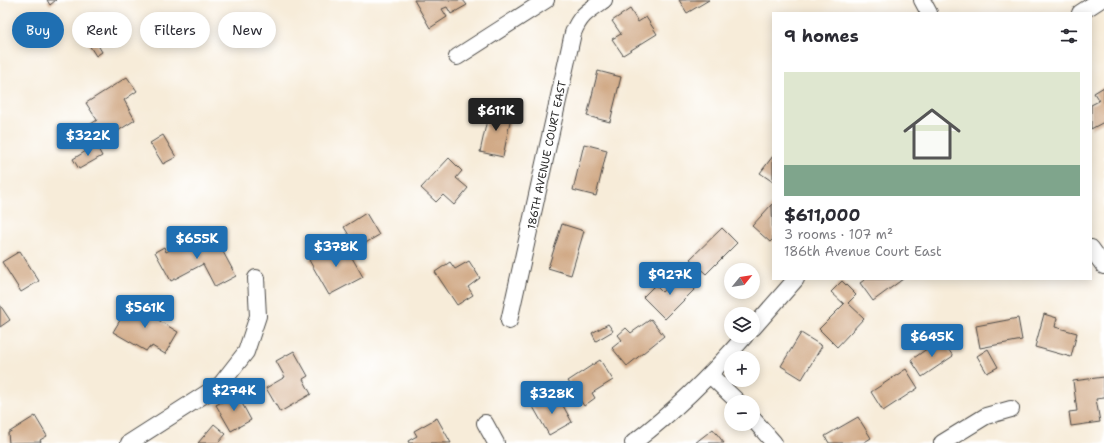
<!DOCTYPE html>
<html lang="en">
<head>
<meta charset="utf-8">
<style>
	:root { --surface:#fff; --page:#f7f7f7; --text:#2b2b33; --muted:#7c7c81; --line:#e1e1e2; --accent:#1f6fb2 }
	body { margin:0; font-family:"Shantell Sans",sans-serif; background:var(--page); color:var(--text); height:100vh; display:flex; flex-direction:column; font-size:15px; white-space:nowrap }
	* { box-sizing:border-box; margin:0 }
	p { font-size:13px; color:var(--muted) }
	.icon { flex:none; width:22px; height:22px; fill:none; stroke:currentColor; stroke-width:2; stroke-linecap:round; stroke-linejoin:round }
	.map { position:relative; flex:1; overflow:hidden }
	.panel { position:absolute; left:772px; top:12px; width:320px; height:268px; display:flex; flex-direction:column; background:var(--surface); border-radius:0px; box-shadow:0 2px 10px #0003 }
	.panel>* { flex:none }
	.guide { position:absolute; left:12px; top:12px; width:380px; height:36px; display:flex; gap:8px }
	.needle { width:26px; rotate:60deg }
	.fabs { position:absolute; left:724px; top:263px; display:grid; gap:8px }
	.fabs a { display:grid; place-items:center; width:36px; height:36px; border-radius:50%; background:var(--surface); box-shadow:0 2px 10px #0003; font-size:20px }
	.price { position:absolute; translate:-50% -34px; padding:0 9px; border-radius:4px; background:var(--accent); color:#fff; font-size:13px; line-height:26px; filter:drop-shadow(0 1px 2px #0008) }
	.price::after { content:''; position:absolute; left:50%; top:24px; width:12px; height:9px; margin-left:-6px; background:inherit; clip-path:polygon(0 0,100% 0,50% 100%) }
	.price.current { background:#222; color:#fff }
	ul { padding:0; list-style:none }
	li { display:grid; align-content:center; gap:8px; height:212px; padding:0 12px }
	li+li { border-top:1px solid var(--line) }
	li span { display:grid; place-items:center; height:124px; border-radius:0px; color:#555 }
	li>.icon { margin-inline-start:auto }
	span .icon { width:72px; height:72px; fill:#fffc; stroke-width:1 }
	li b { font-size:17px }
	h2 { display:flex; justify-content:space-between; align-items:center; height:48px; padding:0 12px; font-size:17px }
	.tag { padding:0 14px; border-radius:18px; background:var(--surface); box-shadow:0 2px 10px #0003; font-size:14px; line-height:36px }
	.tag.current { background:var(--accent); color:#fff }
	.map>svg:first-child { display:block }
</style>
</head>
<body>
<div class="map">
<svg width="1104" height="443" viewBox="0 0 1104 443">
	<rect width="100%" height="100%" fill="#fff"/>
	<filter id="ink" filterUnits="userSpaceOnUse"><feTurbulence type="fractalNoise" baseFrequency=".025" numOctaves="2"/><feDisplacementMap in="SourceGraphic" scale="8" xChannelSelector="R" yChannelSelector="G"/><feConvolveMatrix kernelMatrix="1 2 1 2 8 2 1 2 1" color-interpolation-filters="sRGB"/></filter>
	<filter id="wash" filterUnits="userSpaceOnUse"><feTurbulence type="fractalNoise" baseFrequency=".012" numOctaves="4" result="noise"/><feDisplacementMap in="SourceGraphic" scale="16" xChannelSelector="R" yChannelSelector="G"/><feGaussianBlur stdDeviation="0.9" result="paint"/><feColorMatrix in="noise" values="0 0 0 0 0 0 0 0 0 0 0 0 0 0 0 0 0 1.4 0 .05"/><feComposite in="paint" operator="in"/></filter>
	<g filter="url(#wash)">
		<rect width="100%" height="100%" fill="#f7ecd9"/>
		<g id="blocks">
			<path fill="#d1aa87" d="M47,0h9l-6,5z
				M414,0h49l4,5 -16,9 -4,-7 -5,2 5,8 -17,11z
				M679,0h30l-22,13z
				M630,9l8,13 8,-5 11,17 -34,21 -11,-16 9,-5 -9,-13z
				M109,24l8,16 -4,2 -8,-15z
				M89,30l13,22 -6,4 -14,-22z
				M598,71l23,6 -11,45 -23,-6z
				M127,77l10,14 -13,9 11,20 -39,25 -11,-17 12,-8 -11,-17z
				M1104,87v35l-13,7v-24l8,-4 -5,-8z
				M490,106l22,5 -9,46 -23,-5z
				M163,135l13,22 -13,7 -13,-21z
				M584,144l23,6 -11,46 -23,-6z
				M96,145l6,11 -23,13 -6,-10z
				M773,156v26l-13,-9z
				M449,158l13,13 -6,7 12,10 -14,17 -11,-10 -7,7 -15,-14z
				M772,204l1,35 -3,3 -18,-16z
				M366,213l13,22 -22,13 -13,-21z
				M562,224l22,7 -13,44 -23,-7z
				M722,228l15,15 -31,31 -16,-15z
				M206,231l10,19 5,-2 15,28 -21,11 -12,-23 -32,17 -16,-29 9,-5 2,5z
				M343,242l20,35 -34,18 -20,-35z
				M20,251l19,30 -18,11 -19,-30z
				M469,261l11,17 -12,9 5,8 -16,10 -22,-33 15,-10 5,7z
				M682,273l15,14 -32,32 -22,-22 12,-12 7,7z
				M866,279h37l-30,22 -13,-18z
				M842,281l14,14 -8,8 16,15 -27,29 -18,-18 25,-25 -13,-12z
				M132,300l23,14 -2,3 25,15 -13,22 -13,-8 -1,2 -2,-1 -3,4 -33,-19z
				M0,305l10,15 -10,7z
				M1044,314l13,4 -2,9 22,6 -6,24 -36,-10z
				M1018,318l4,22 -42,8 -4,-22z
				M651,319l13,17 -37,30 -15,-18 10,-8 -4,-5 8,-7 5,5z
				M608,324l5,7 -17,10 -4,-8z
				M801,333l21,13 -20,33 -21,-13z
				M941,339l12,17 -31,21 -11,-17z
				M988,349l10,18 -11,6 -10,-17z
				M294,351l14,25 -5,3 8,15 -31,18 -14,-24 19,-11 -9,-16z
				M600,360l13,20 -21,13 3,5 -11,8 -16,-25z
				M906,369l12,19 -35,23 -12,-19z
				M1104,377v21l-8,1 4,23 -29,4 -2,-14 8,-1 -4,-30z
				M237,394l14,26 -20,11 -15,-26z
				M550,396l5,10 6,-4 11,20 -23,13 -17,-30z
				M35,416l12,20 -7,4 1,2 -32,1 -1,-10z
				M858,417l13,21 -8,5h-34l-4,-7z
				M437,418l14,25h-42l-1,-2 9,-5 -3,-5z
				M214,424l12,10 -8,9h-20z
				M713,429l11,14h-29z"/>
		</g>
	</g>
	<g filter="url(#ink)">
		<use href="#blocks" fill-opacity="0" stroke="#4a4845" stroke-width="1"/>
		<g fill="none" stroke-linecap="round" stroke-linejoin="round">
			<g stroke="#4a4845" stroke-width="18">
				<path id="minor" d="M922,0l7,13
					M1080,13l20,-13
					M457,57l89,-57
					M1091,248l13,18
					M509,321l64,-288c7,-18 15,-22 31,-33
					M753,328l43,-49
					M710,375l28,27
					M753,419l21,24
					M485,423l11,20
					M129,443l92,-59 25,-32 12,-36 -2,-38
					M633,443c42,-32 78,-68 112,-107
					M942,443l44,-27 25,-7"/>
			</g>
			<use href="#minor" stroke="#fff" stroke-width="16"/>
		</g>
	</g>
	<g text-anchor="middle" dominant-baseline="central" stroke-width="3" stroke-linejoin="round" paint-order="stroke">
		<g font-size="11" fill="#2b2b2b" stroke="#fff">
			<text transform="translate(547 155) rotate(-78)">186TH AVENUE COURT EAST</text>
		</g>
	</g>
</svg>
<div class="fabs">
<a><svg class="needle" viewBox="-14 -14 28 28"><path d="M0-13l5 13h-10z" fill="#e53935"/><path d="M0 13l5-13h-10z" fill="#7c7c81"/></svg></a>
<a><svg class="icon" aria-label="layers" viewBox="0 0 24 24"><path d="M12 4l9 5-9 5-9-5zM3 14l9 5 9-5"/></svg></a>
<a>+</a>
<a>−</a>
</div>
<b class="price current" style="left:496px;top:132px">$611K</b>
<b class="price" style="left:88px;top:157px">$322K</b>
<b class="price" style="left:197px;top:260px">$655K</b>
<b class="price" style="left:336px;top:268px">$378K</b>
<b class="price" style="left:670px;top:296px">$927K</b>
<b class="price" style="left:145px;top:329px">$561K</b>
<b class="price" style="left:932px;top:358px">$645K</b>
<b class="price" style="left:234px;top:412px">$274K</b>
<b class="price" style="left:552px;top:415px">$328K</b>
<div class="guide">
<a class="tag current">Buy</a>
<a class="tag">Rent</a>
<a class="tag">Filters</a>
<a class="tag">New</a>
</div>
<section class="panel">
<h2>9 homes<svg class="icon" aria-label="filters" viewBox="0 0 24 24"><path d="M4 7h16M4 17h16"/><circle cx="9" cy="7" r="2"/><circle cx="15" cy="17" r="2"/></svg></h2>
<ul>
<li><span style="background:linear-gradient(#dfe7d0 75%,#7fa58c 0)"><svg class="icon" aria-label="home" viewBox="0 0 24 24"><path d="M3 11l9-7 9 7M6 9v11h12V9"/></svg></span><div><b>$611,000</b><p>3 rooms · 107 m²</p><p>186th Avenue Court East</p></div></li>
</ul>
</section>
</div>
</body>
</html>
